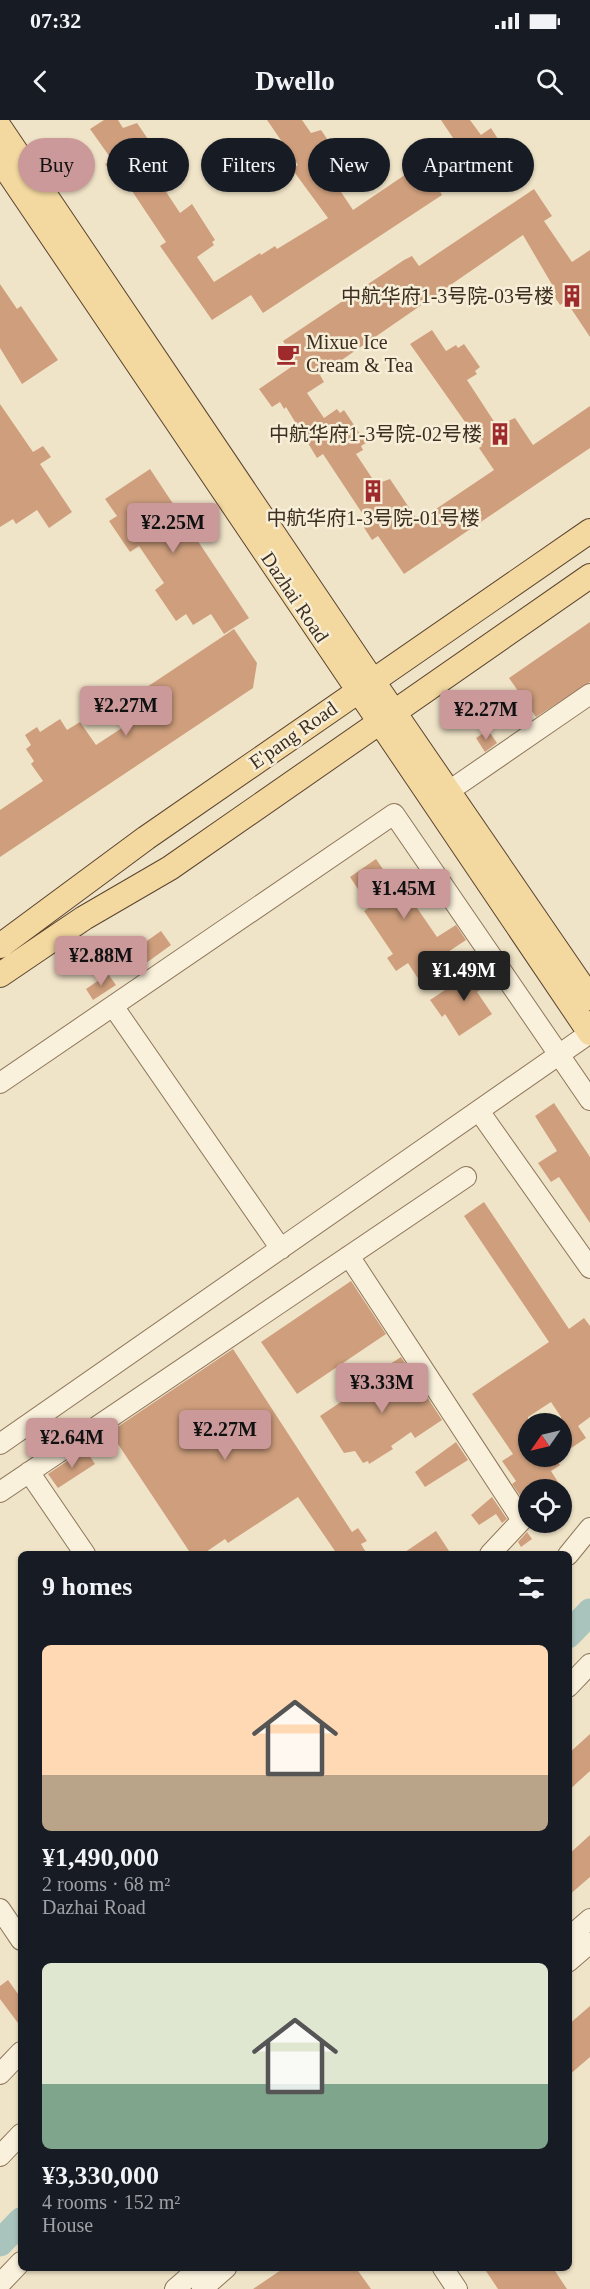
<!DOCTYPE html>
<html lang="en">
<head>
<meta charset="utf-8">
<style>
	:root { --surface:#171b24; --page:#242831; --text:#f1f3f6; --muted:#9ea1a6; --accent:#cc999b }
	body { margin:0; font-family:"Times New Roman","Noto Sans SC",serif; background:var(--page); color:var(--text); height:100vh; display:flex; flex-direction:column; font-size:22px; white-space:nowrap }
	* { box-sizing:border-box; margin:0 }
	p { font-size:20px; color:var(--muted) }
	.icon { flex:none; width:33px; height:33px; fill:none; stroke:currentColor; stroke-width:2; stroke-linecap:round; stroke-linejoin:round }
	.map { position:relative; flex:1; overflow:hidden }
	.details { position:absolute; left:18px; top:1431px; width:554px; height:720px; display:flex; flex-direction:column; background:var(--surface); border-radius:9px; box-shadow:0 2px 4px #0004 }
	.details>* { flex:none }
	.hud { position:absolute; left:18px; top:18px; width:555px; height:54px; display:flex; gap:12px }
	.needle { width:39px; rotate:236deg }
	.fabs { position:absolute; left:518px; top:1293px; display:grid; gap:12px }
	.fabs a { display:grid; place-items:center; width:54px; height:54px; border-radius:50%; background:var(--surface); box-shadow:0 2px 4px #0004; font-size:30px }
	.price { position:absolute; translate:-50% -51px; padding:0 14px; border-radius:6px; background:var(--accent); color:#111; font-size:20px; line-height:39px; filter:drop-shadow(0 2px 3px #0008) }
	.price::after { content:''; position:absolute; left:50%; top:36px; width:18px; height:14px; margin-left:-9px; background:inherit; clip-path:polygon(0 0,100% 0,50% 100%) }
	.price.on { background:#222; color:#fff }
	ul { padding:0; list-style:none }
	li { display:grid; align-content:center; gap:12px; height:318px; padding:0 24px }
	li span { display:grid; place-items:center; height:186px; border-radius:9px; color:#555 }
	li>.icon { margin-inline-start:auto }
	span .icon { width:108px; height:108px; fill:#fffc; stroke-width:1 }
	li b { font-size:26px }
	h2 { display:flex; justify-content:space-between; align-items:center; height:72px; padding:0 24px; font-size:26px }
	.tag { padding:0 21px; border-radius:27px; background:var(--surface); box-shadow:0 2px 4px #0004; font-size:21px; line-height:54px }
	.tag.on { background:var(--accent); color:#111 }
	.status { display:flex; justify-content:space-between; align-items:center; height:42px; padding:0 30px; background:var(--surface); direction:ltr }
	.status svg { height:16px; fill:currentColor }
	header { display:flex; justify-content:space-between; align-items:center; height:78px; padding:0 24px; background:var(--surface); font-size:27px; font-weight:600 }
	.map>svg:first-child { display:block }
</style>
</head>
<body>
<div class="status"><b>07:32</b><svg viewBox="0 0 49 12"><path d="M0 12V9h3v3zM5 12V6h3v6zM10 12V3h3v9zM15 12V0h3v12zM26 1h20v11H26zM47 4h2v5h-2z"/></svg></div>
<header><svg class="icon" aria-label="back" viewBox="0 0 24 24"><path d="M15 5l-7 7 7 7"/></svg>Dwello<svg class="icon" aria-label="search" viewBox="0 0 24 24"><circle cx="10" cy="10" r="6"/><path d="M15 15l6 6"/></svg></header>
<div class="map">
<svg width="590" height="2169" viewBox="0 0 590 2169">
	<rect width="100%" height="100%" fill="#f0e4c8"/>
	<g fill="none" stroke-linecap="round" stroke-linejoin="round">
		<path stroke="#a9c4bc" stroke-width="27" d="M568,1515l22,-23
			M0,2123l21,-22"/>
	</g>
	<path fill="#cf9f7d" d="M104,0h14l5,8 14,-5 34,50 -12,8 21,32 12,-9 23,36 -3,2 2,3 -17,12 17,25 46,-29 1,2 14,-9 2,3 51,-31 -36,-49 6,-4 -31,-45h35l9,13 10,-3 22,32 -2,2 3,4 -13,9 22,33 68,-46 7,9 33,-23 -20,-30h29l11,15 10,-7 7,11 -10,7 9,13 -20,14 -7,-9 -33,22 5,9 -179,118 -12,-18 -39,25 -52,-74 6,-4 -44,-66 -6,4 -11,-16 7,-4 -22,-31z
		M534,69l18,27 -8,5 28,41 18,-12v87l-24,-36 -6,4 -10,-15 4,-2 -31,-53 -203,140 4,7 -17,11 17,25 13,-9 3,4 4,-3 22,33 -5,3 2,4 -7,4 20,30 14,-5 28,42 76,-51 -15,-22 3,-2 -72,-102 22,-14 14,21 10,-6 2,3 6,-4 16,23 -5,4 2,3 -10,6 30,46 18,-8 18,27 57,-39v42l-186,126 -26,-38 -6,4 -9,-14 5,-4 -45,-68 -6,4 -31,-51 -2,2 -4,-7 -8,5 -13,-18 38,-26 -14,-22 121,-81 8,-4 7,10z
		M0,164l17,25 4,-3 37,54 -36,24 -22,-36z
		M0,284l33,48 10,-6 8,11 -11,7 32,48 -23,16 -12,-18 -21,14 -3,-5 -13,8z
		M150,349l99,149 -25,16 -13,-20 -18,11 -7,-11 -10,7 -21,-31 9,-7 -25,-37 -9,6 -21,-31 8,-5 -12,-17z
		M590,502v60l-54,35 -27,-39z
		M234,509l23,34 -4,25 -253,169v-47l43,-29 -12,-17 3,-3 -8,-12 5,-4 -6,-10 12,-8 3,5 20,-13 7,11 13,-8 16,23 32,-21 -11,-17z
		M488,610l9,13 -12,9 -9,-14z
		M376,739l17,25 8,-5 3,5 16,-11 13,20 -18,12 22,32 19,-12 10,15 -21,14 4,6 -30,20 -11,-17 -12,8 -9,-13 6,-4 -29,-43 6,-4 -20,-30z
		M161,811l10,14 -29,21 -11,-14z
		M481,846l11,16 -15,10 15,22 -33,22 -14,-22 -3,3 -12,-17z
		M108,854l8,11 -23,15 -7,-11z
		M554,983l36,54v66l-31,-46 -8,5 -13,-19 19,-12 -22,-35z
		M484,1082l85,127 15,-11 6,8v91l-12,9 8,12 -25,17v-38l-10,-15 -23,15v39h26l6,9 -9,6 7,11 -12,8h-18v17l-16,-23 4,-3 -14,-20 11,-7 -41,-60 77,-52 -85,-126z
		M351,1161l35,53 -89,60 -36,-52z
		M233,1229l119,183 6,-4 9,13 -6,3 6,10h-30l-39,-57 -70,46 -3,-4 -22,15h-12l-81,-122z
		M401,1237l41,63 -27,18 -4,-6 -20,14 2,3 -24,15 -1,-3 -5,2 -8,-12 -11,2 -24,-37 55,-37 -2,-4z
		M456,1322l12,18 -43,27 -10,-15z
		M85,1329l10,15 -37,24 -10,-14z
		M492,1377l15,22 -5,4 -6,-9 -17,11 -8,-10z
		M436,1411l15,23h-49z
		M527,1412l5,7 -11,8 -3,-5z
		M590,1614v37l-22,20v-37z
		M590,1715v42l-22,19v-41z
		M8,1860l13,18v29l-21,-28v-13z
		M590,1886v51l-22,19v-51z
		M284,2148h72l15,21h-118z
		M484,2148h69l14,21h-69z"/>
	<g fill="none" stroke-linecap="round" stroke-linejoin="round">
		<g stroke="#8d765c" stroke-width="22">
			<path id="minor" d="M449,671l141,-97
				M113,886l168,243
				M0,963l394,-269 196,286
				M479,991l111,157
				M349,1136l173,264 -32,34
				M0,1324l590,-411
				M29,1352l56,82
				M0,1372l466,-315
				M568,1435l22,-27
				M568,1567l22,-23
				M0,1789l21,31
				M568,1818l22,-19
				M568,1842l22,-19
				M0,1954l21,-22
				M0,2036l21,-22
				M443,2148l14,21
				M0,2164l21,-22
				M175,2169l24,-21
				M202,2169l24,-21"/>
		</g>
		<g stroke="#5b4430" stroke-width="26">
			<path id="major" d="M0,8l372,552 218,318
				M0,40l590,873
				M0,826l146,-108 444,-307
				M0,855l84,-57 86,-50 420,-292"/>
		</g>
		<use href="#minor" stroke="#faf1dc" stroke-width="20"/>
		<use href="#major" stroke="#f3d9a0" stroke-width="24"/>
	</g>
	<defs>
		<g id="building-bare" transform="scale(1.8)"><path d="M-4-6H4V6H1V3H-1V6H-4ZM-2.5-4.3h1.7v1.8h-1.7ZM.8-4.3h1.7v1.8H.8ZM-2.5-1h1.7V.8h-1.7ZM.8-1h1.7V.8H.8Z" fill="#9e2a2b" stroke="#f7eed8" stroke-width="2.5" paint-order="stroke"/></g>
		<g id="cafe-bare" transform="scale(1.8)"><path d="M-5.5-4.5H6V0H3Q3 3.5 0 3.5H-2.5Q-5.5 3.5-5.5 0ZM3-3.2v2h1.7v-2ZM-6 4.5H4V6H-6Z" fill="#9e2a2b" stroke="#f7eed8" stroke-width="2.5" paint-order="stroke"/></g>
	</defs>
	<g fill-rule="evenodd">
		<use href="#building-bare" x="572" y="176"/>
		<use href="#cafe-bare" x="288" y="234"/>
		<use href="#building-bare" x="500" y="314"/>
		<use href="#building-bare" x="373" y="371"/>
	</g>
	<g text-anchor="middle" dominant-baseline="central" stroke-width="5" stroke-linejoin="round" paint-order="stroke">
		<g font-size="20" fill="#3d2e20" stroke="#f7eed8" text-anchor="end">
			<text x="554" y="176">中航华府1-3号院-03号楼</text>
			<text x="306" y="222" text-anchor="start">Mixue Ice<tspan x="306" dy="23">Cream &amp; Tea</tspan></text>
			<text x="482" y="314">中航华府1-3号院-02号楼</text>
			<text x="373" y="398" text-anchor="middle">中航华府1-3号院-01号楼</text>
		</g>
		<g font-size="20" fill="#3d2e20" stroke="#f7eed8">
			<text transform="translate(295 477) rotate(56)">Dazhai Road</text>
			<text transform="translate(293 615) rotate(-35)">E'pang Road</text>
		</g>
	</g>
</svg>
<div class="fabs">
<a><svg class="needle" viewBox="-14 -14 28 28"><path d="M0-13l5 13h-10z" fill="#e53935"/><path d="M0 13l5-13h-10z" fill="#9ea1a6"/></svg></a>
<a><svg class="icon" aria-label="locate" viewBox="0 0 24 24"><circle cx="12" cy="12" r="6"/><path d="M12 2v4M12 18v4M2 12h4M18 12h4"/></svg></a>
</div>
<b class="price" style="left:173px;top:434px">¥2.25M</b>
<b class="price" style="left:126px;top:617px">¥2.27M</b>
<b class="price" style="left:486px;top:621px">¥2.27M</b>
<b class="price" style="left:404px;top:800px">¥1.45M</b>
<b class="price" style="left:101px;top:867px">¥2.88M</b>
<b class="price on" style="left:464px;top:882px">¥1.49M</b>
<b class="price" style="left:382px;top:1294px">¥3.33M</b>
<b class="price" style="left:225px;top:1341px">¥2.27M</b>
<b class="price" style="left:72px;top:1349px">¥2.64M</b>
<div class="hud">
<a class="tag on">Buy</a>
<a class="tag">Rent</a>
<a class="tag">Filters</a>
<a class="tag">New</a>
<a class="tag">Apartment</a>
</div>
<section class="details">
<h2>9 homes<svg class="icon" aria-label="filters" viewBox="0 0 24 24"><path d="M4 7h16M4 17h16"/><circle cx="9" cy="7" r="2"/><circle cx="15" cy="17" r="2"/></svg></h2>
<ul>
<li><span style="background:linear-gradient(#ffd9b3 70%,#b9a48a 0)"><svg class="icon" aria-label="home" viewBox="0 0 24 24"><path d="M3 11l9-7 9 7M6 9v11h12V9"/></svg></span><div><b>¥1,490,000</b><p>2 rooms · 68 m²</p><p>Dazhai Road</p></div></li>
<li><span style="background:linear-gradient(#dfe7d0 65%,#7fa58c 0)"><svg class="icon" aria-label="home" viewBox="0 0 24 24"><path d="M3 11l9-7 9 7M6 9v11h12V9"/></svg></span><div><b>¥3,330,000</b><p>4 rooms · 152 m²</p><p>House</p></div></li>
</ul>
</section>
</div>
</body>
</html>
